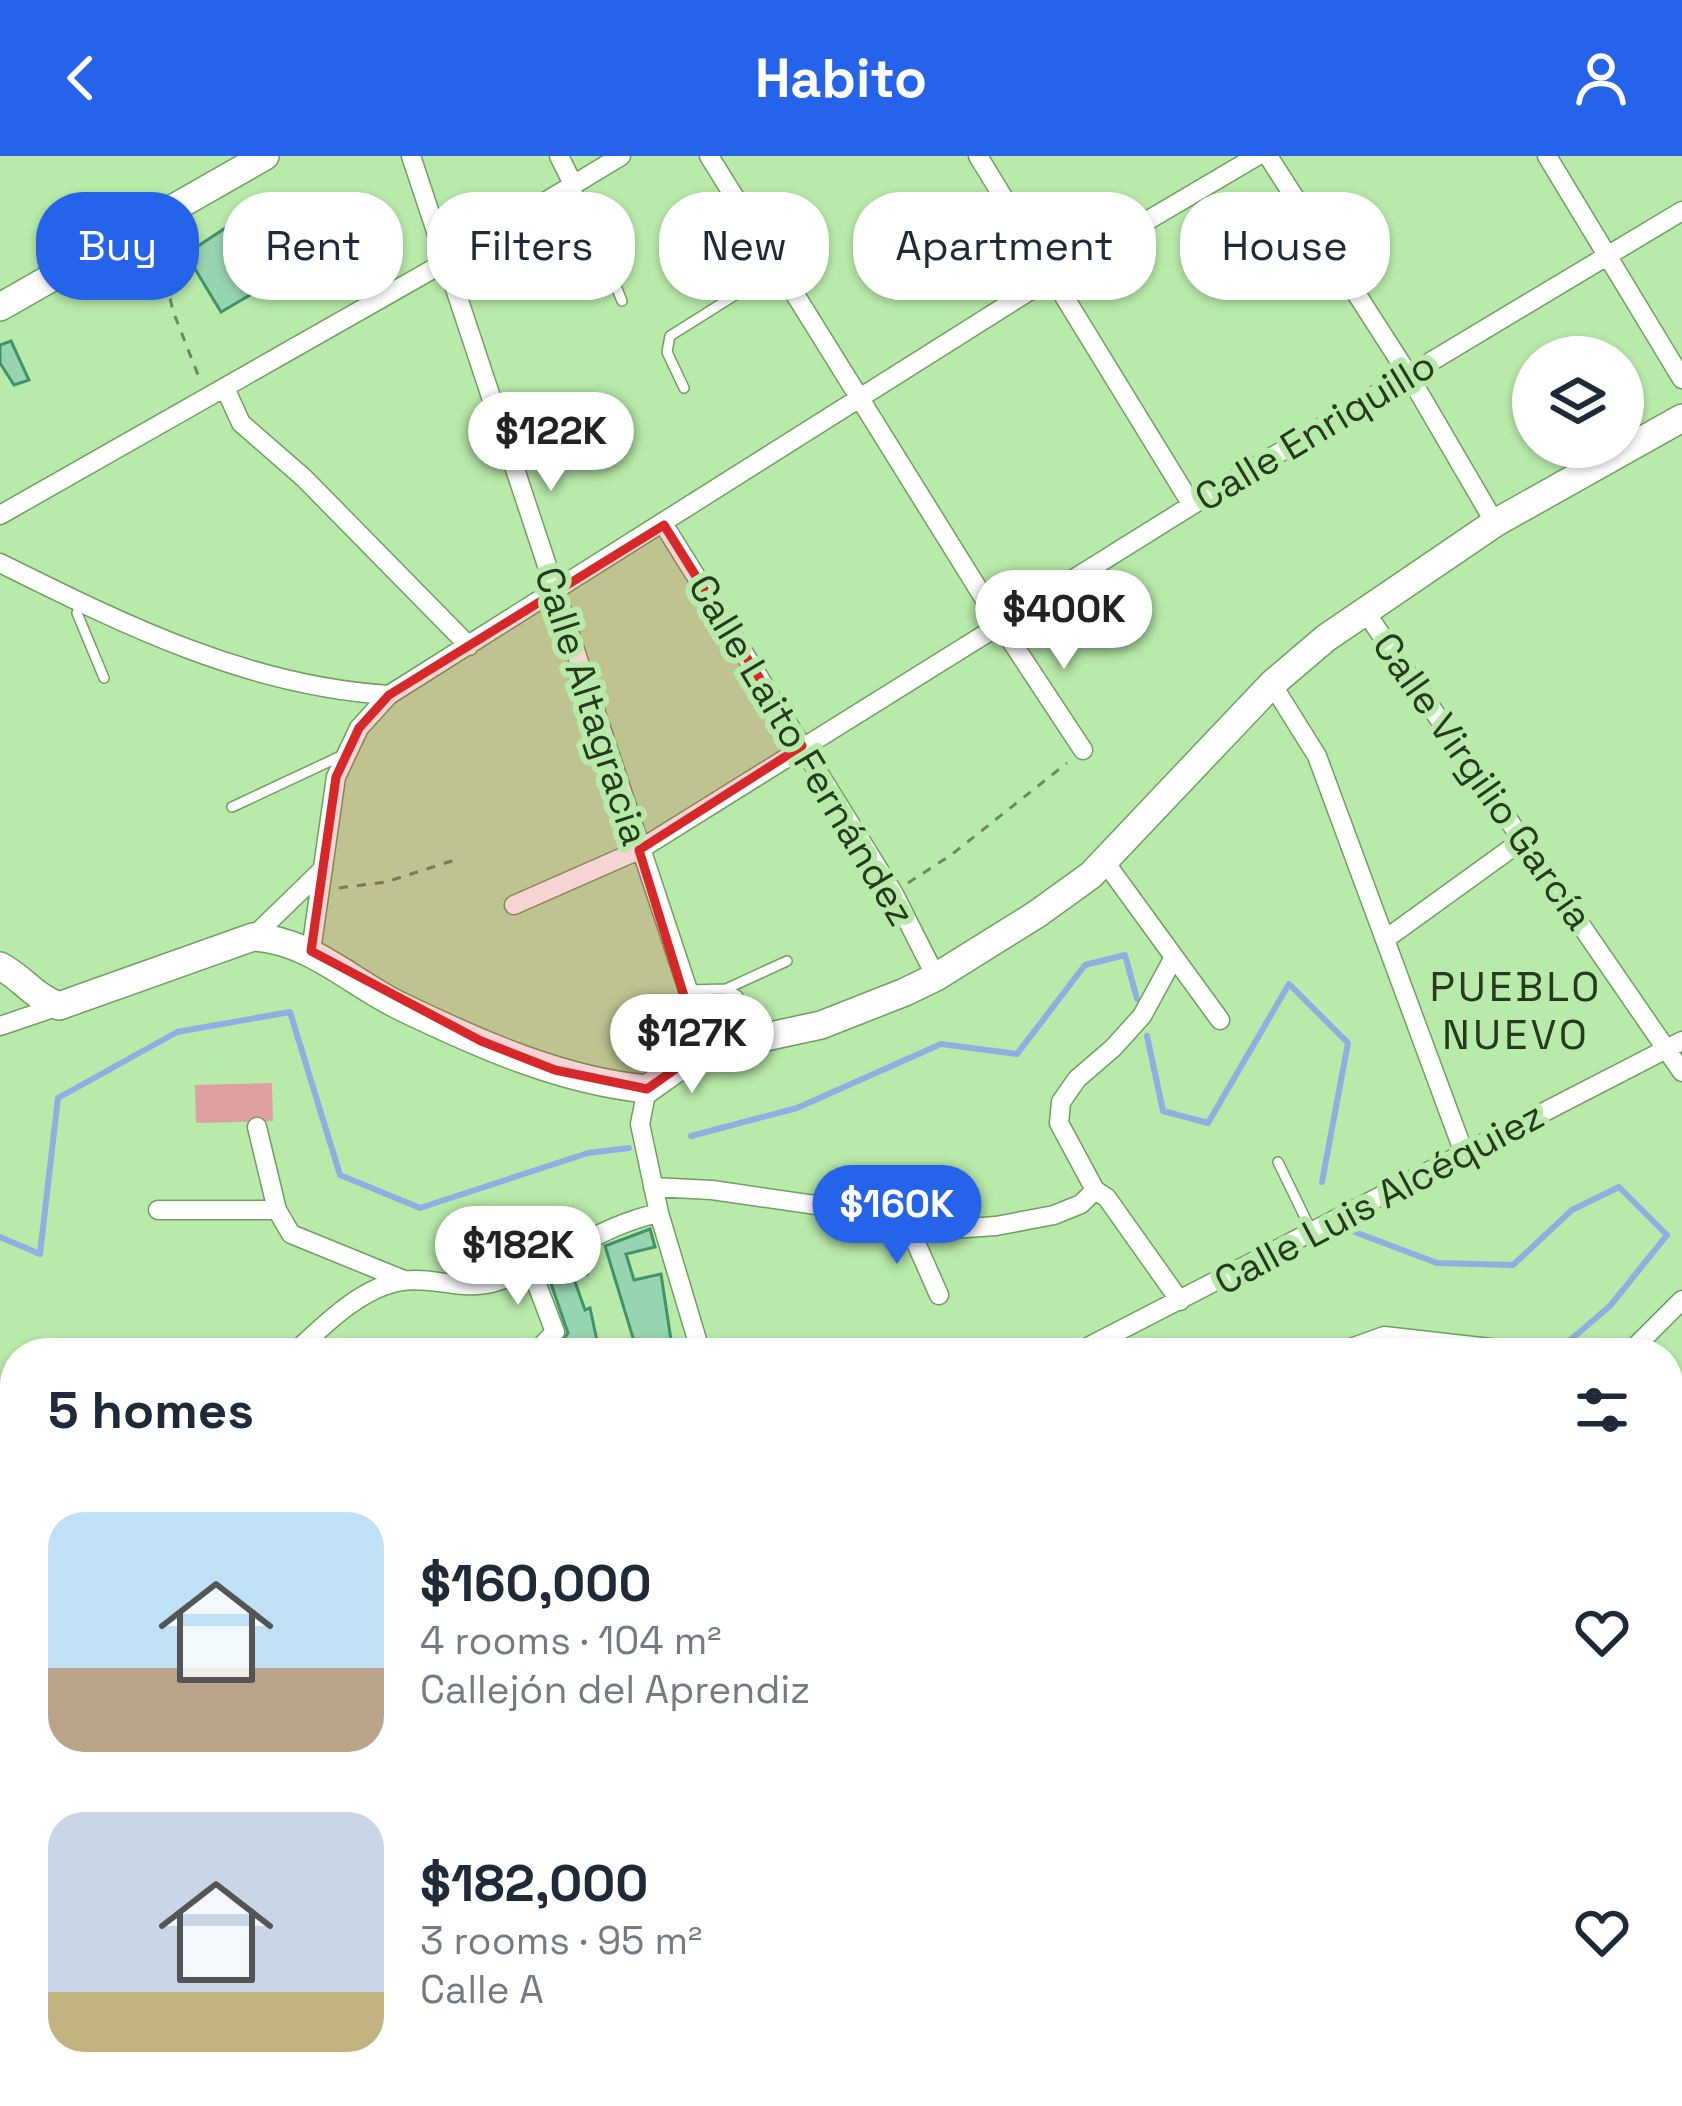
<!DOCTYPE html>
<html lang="en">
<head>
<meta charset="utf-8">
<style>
	:root { --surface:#fff; --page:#f2f2f3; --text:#1f2937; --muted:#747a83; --accent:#2563eb }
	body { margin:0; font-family:"Space Grotesk",sans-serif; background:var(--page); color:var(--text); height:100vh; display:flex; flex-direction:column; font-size:45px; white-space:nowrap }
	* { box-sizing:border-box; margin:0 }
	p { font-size:39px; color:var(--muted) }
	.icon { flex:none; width:66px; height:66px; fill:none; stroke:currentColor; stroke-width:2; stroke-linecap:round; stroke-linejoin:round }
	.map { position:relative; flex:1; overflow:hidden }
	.details { position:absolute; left:0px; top:1182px; width:1683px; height:768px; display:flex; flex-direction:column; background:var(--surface); border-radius:48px 48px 0 0; box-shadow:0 3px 9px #0004 }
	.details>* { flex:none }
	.hud { position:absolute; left:36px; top:36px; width:1611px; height:108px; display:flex; gap:24px }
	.buttons { position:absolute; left:1512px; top:180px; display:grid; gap:24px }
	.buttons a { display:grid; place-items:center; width:132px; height:132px; border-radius:50%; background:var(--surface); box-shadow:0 3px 9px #0004; font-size:60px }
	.price { position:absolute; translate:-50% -102px; padding:0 27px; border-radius:42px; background:#fff; color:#222; font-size:39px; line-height:78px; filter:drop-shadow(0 3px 6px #0008) }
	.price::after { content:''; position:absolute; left:50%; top:72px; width:36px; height:27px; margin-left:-18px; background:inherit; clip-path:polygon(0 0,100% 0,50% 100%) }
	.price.on { background:var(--accent); color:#fff }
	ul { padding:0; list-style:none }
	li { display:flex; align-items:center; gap:36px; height:300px; padding:0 48px }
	li span { display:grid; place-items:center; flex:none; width:336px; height:240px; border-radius:36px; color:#555 }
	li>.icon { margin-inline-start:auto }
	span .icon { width:144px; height:144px; fill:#fffc; stroke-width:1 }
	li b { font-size:51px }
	h2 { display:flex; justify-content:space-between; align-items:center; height:144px; padding:0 48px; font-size:51px }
	.pill { padding:0 42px; border-radius:48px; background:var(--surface); box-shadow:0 3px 9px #0004; font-size:42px; line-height:108px }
	.pill.on { background:var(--accent); color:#fff }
	header { display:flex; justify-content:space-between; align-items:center; height:156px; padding:0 48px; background:var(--accent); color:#fff; font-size:54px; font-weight:800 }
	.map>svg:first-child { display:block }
</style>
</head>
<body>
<header><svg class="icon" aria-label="back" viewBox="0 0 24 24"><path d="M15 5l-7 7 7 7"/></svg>Habito<svg class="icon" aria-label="person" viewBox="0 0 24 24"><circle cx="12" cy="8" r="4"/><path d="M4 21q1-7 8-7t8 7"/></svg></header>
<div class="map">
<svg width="1682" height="1950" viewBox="0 0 1682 1950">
	<defs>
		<pattern id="cemetery-stones" width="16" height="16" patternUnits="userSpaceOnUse" patternTransform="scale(3)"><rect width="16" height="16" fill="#df9e9f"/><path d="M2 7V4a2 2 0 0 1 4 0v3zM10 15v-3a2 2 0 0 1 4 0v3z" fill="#b58281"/></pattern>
	</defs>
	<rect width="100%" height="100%" fill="#b8eaa9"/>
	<path fill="url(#cemetery-stones)" d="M5,1657l10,4v242l-15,-8v-228z
		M75,1935h378l-10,15h-340z"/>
	<path fill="#df9e9f" d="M272,927l1,38 -77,2 -1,-38z"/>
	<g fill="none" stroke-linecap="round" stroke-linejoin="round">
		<path stroke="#8eafe1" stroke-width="6" d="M1147,880l16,75 45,12 81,-139 59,59 -26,139
			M691,980l106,-28 144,-64 76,10 68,-89 40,-10 12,44
			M1344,1072l93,35 76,2 59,-55 47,-23 48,48 -57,71 -55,47
			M0,1081l40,17 18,-156 119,-66 113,-20 50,163 80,33 168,-55 41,-5
			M1668,1314l14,-21"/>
	</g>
	<path fill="#97d4b0" stroke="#439369" stroke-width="3" d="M227,71l35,61 -41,24 -35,-58z
		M11,185l18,39 -15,5 -14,-22v-18z
		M650,1073l5,18 -29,7 8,26 27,-6 12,79h-69l30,-12 -29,-95z
		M581,1103l6,15 -13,5 11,31 5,-2 9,42 -45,3 14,-20 -20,-58z"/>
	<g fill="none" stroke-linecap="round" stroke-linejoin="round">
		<g stroke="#709f61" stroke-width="12">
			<path id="lane" d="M574,28l48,117
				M684,232l-17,-36 3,-16 108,-68
				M81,447l-4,10 27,65
				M232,651l111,-52
				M726,833l61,-28
				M688,834l38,-1 12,7
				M750,859l6,18
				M1278,1006l34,70
				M342,1935l24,15"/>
		</g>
		<g stroke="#709f61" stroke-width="21">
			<path id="street" d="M411,0l277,834 13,61
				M559,0l14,28
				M709,0l291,468 83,126
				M978,0l214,349
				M1268,0l140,218 87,149
				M1547,0l135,223
				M225,232l16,35 63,55 165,168
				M0,359l447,-254 174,-105
				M664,369l230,369 42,83
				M0,407c125,62 247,123 389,132l661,-417 207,-122
				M1364,454l318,462
				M1272,528l45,72 147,397
				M1105,706l115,158
				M514,749l125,-55 553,-345 490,-294
				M253,781l70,-68
				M1387,782l137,-99
				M311,795l25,-174 23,-49 30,-33
				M1173,803l-31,57 -29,32 -36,31 -16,23 -2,21 36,67 12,8 73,103
				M0,870l59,-20
				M647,933l-7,35 19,89 42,140
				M257,971l20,83 14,24 113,46
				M653,1031l59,3 193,28 30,12 61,-4 58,-11 27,-11 14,-14
				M158,1054h119
				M905,1062l34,77
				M531,1113l24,63 -20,21
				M294,1197c29,-27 67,-66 108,-72 31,-5 60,11 93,1 58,-17 105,-57 164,-69
				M1076,1197l606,-312
				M1337,1197l47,-17 115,13
				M1629,1197l53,-53
				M0,1292l15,33
				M0,1361l15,-11
				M1668,1411l14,-8
				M0,1646l15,2
				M1668,1794l14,-5
				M1668,1827l14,34
				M731,1935l13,15
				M911,1935l13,15
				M1336,1935l19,15
				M1462,1935l6,15
				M664,1950l15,-15
				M1061,1950l12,-15"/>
		</g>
		<g stroke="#709f61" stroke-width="30">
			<path id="secondary" d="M0,151l265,-151
				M0,810c23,12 34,31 59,40l194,-69c59,4 97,45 149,70 77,37 160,74 245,82l54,-38 120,-26 84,-33 31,-15 101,-63 54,-39 181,-191 54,-46 169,-115 187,-105"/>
		</g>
		<g stroke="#59aea8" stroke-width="33">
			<path id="primary" d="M1668,1520l14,-3
				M468,1950l10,-15"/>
		</g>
		<path stroke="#6a8c60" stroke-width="3" stroke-dasharray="9 9" stroke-linecap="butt" d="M158,90l15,65 27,69
			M908,727l43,-28 116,-92
			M339,732l47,-6 75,-24"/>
		<use href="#lane" stroke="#fff" stroke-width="9"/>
		<use href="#street" stroke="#fff" stroke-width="18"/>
		<use href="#secondary" stroke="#fff" stroke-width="27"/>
		<use href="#primary" stroke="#acf4f7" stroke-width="30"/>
	</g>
	<path fill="#d62828" fill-opacity="0.2" stroke="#d62828" stroke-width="9" stroke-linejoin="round" d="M664,369l138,221 -163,104 62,201 -54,38 -92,-19 -74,-29 -170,-90 25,-174 23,-49 30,-33z"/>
	<g text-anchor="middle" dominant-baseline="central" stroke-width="12" stroke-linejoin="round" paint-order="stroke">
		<g font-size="39" fill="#263a20" stroke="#b8eaa9">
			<text transform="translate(1315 275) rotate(-31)">Calle Enriquillo</text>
			<text transform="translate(592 550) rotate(72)">Calle Altagracia</text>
			<text transform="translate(802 594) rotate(59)">Calle Laito Fernández</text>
			<text transform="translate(1483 625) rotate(55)">Calle Virgilio García</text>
			<text transform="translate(1379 1042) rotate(-28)">Calle Luis Alcéquiez</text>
		</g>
		<g font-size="42" letter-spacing="3" fill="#263a20" stroke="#b8eaa9">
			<text x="1516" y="830">PUEBLO<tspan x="1516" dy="48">NUEVO</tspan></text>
		</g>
	</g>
</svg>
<div class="buttons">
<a><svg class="icon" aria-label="layers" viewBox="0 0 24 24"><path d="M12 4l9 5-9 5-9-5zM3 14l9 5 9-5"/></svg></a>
</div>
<b class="price" style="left:551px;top:338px">$122K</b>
<b class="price" style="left:1064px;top:516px">$400K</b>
<b class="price" style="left:692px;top:940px">$127K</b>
<b class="price on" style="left:897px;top:1111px">$160K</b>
<b class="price" style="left:518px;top:1152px">$182K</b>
<div class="hud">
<a class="pill on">Buy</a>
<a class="pill">Rent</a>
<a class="pill">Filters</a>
<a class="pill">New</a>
<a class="pill">Apartment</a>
<a class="pill">House</a>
</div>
<section class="details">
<h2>5 homes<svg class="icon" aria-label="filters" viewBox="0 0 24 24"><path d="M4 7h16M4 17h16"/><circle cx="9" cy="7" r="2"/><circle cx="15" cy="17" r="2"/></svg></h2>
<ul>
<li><span style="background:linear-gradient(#bfe0f5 65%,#b9a48a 0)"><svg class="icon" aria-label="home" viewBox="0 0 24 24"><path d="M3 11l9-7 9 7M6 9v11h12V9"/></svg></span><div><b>$160,000</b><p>4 rooms · 104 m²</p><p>Callejón del Aprendiz</p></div><svg class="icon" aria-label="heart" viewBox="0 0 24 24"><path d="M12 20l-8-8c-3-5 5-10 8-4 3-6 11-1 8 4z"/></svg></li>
<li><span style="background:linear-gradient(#c9d6e8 75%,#c2b280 0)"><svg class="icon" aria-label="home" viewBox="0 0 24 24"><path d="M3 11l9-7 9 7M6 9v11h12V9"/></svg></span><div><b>$182,000</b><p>3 rooms · 95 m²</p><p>Calle A</p></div><svg class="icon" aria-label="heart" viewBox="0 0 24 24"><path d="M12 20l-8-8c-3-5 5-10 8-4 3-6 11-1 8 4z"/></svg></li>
</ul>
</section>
</div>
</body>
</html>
